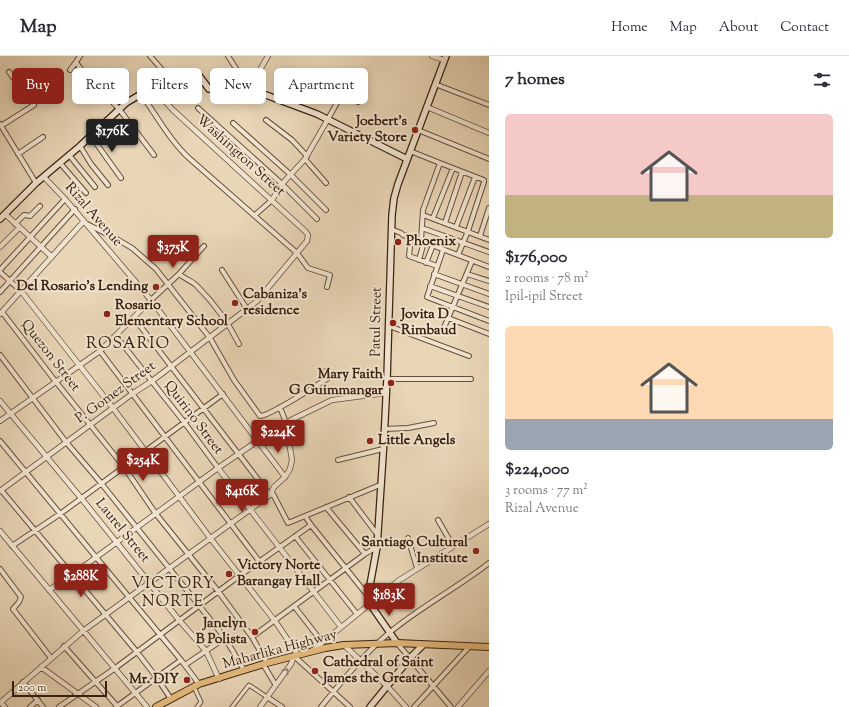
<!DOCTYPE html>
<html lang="en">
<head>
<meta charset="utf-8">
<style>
	:root { --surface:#fff; --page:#f2f2f3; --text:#2b2b33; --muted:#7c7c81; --line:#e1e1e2; --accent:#8f2418 }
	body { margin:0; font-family:"Sorts Mill Goudy",serif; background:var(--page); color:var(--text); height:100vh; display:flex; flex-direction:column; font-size:15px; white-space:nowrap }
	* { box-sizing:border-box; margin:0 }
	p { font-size:13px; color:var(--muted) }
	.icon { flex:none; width:22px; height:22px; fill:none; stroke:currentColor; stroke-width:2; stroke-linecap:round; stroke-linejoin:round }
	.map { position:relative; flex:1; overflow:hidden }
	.details { display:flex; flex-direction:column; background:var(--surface); width:360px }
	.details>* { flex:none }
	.guide { position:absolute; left:12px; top:12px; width:380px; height:36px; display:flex; gap:8px }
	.scale { position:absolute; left:12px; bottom:10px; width:95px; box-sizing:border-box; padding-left:4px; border:2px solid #3b210f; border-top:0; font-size:11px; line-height:14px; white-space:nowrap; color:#3b210f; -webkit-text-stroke:3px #f1e4d0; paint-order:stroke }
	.price { position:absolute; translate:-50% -34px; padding:0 9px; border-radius:4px; background:var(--accent); color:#fff; font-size:13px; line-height:26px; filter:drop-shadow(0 1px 2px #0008) }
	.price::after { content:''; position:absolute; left:50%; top:24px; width:12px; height:9px; margin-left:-6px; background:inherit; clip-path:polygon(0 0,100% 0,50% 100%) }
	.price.selected { background:#222; color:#fff }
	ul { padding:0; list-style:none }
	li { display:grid; align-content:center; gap:8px; height:212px; padding:0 16px }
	li span { display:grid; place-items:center; height:124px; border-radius:6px; color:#555 }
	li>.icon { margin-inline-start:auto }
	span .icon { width:72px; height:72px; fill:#fffc; stroke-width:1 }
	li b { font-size:17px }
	h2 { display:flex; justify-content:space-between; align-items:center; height:48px; padding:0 16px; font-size:17px }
	.tag { padding:0 14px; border-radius:6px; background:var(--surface); box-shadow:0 2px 10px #0003; font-size:14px; line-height:36px }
	.tag.selected { background:var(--accent); color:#fff }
	header { display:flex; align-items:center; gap:24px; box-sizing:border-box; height:56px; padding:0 20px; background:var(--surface); border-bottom:1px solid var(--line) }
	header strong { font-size:19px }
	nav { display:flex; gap:22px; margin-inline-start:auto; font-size:14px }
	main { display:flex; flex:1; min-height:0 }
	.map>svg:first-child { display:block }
</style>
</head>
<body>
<header>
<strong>Map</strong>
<nav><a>Home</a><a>Map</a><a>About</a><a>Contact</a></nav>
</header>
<main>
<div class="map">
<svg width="489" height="651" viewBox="0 0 489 651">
	<rect width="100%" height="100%" fill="#e9d6b7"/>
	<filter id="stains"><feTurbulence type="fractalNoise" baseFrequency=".005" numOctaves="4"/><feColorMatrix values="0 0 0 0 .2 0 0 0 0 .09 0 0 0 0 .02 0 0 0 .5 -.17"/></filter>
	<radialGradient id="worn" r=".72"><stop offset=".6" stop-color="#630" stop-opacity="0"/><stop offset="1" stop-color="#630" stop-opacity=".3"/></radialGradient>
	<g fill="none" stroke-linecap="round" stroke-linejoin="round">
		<g stroke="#664e39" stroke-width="5">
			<path id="pedestrian" d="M194,631l7,15 -4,5
				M232,651l17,-22 18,12"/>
		</g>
		<g stroke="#664e39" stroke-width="6">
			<path id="minor" d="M80,0l-4,6 4,6 39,41 35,46
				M150,0l22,25
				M228,0l21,33
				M70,14l6,-8
				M435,28l54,21
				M141,38c16,22 29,47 49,65l107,94 11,15 22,7 -3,12
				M198,52l84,76 35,35
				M328,63l15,-27 15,10
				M266,64l26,20 15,16
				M233,67l58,52 35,35
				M0,68l36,59
				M1,70l33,-21 -25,-33
				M418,74l71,29
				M91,80l30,42
				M80,90l11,18 17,21
				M410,95l30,12 -17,47 -2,30
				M18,98l25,-17
				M69,99l26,32
				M305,103l21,24
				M60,107l26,30
				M440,107l44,17v2l-16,49 -10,24
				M255,159l17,-15
				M423,159l66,25
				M433,162l20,-50
				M445,167l17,-51
				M15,168l9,-9 6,1 10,-10
				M87,168l28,14 17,10 24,21 54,69 24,42 26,36c9,0 54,-29 65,-36l3,-2 -2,-7
				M456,171l19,-50
				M422,172l67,24
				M391,173l10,4 2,2 8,2 78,30
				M480,180l9,-28
				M411,181l-2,19 28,10
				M443,194l-16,47 62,24
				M419,204l5,-18
				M426,207l7,-18
				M0,214l65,-71
				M222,214l25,39
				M0,216l21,19
				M179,218c6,5 13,7 18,12 17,17 31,36 42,58
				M434,218l55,20
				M467,218l22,7
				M430,230l59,21
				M0,236l75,-83
				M151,244l28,-26 25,-28
				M2,256l54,70 68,85 32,47 62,77 34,46 15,26
				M134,262l136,177 3,-1 15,29 92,-38
				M448,262l41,16
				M389,270l80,30
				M443,274l29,-69
				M116,280l68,86 34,46
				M100,295l159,210
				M0,299l66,87 35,41 124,155 19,32
				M387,323h84
				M280,351l6,16
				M384,373l24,-1 26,-5
				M0,385l181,219 18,24
				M338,404l45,-11
				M1,434l136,162 20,26 14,21
				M349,441l28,37
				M326,451l39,47
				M305,460l6,9 57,71
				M438,464l15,26
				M295,480l62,78
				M408,482l9,30
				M12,490l48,-32 163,-120
				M0,513l21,28 -2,5 -6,7 38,49
				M294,550l28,36
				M252,581l113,-83 12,-7
				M397,587l54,64
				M64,590l53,60
				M294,600l56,51
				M263,608l12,20
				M185,609l40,-27
				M23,626l20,25
				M267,641l15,10
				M1,647l4,4
				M30,651l8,-7
				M59,651l55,-38 125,-93 72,-51
				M116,651l65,-47
				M321,651c21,-26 43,-53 68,-74 31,-26 68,-45 100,-70
				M414,651l55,-60"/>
		</g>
		<g stroke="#664e39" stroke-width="6">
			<path id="tertiary" d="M432,0l12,4
				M249,33l19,-33
				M427,51l62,26
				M44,121l21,22 86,101 134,177
				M272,144l10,-16 23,-25 23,-40
				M5,158l47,43
				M0,191l19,-19
				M21,235l92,117 98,131 64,82 23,34
				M0,258l84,-93
				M0,345l81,97 98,122 27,31 13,28
				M0,365l100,-70 51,-51
				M218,412l123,159
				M0,435l132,-97 20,-13 95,-72 10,-8 50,-60 1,-6 -3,-4 -132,-121 -20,-21
				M0,475l147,176
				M49,534l23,-15 146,-107 57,-39 20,-11 37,-18 54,-7
				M344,589l43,41 19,21
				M312,595l86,-70 91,-57
				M41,611l55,40
				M0,647l83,-72 187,-136 4,-8 11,-10 5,-8 2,-9 -6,-37
				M260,651l31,-43 3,-8
				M458,651l31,-36"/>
		</g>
		<g stroke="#3b210f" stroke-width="8">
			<path id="secondary" d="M0,163l36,-36 44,-37 46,-43 15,-9 56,-21 12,16c9,0 16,-9 25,-6l83,31 90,45
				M397,587l-27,-39 -2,-8 9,-49 7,-107 3,-61 5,-164 2,-17 4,-14 48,-128
				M370,651l40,-49 13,-13"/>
		</g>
		<g stroke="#3b210f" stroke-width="8">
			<path id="primary" d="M156,651l43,-23 68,-21 58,-15 19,-3 53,-2 92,4"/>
		</g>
		<use href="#pedestrian" stroke="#f1e4d0" stroke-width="3"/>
		<use href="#minor" stroke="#f1e4d0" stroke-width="4"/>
		<use href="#tertiary" stroke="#f1e4d0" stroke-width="4.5"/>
		<use href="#secondary" stroke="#f1e4d0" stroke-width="5.5"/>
		<use href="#primary" stroke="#e4bb7c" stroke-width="6"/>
	</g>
	<defs><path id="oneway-chevron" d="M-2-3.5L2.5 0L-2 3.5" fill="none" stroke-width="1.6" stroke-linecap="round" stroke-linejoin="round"/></defs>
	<use stroke="#968270" href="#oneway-chevron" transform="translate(286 615) rotate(-52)"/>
	<g fill="#8f2418" stroke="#f1e4d0" stroke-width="1.5">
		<circle cx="415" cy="74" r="4"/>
		<circle cx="398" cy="186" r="4"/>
		<circle cx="156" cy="231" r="4"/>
		<circle cx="235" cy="247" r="4"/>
		<circle cx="107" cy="258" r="4"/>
		<circle cx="393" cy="267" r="4"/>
		<circle cx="391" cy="327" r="4"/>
		<circle cx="370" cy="385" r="4"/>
		<circle cx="476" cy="495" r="4"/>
		<circle cx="229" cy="518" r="4"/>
		<circle cx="255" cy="576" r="4"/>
		<circle cx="315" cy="615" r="4"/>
		<circle cx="187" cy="624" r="4"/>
	</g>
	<g text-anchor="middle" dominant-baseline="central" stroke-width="4" stroke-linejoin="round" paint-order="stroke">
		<g font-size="14" font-weight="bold" fill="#3b210f" stroke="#f1e4d0" text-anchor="start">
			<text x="407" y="66" text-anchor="end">Joebert's<tspan x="407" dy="16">Variety Store</tspan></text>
			<text x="406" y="186">Phoenix</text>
			<text x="148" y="231" text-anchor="end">Del Rosario's Lending</text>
			<text x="243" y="239">Cabaniza's<tspan x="243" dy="16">residence</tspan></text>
			<text x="115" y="250">Rosario<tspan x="115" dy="16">Elementary School</tspan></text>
			<text x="401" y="259">Jovita D<tspan x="401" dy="16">Rimbaud</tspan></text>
			<text x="383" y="319" text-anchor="end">Mary Faith<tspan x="383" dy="16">G Guimmangar</tspan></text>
			<text x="378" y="385">Little Angels</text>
			<text x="468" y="487" text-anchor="end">Santiago Cultural<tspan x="468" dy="16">Institute</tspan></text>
			<text x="237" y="510">Victory Norte<tspan x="237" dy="16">Barangay Hall</tspan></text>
			<text x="247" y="568" text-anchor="end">Janelyn<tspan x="247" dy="16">B Polista</tspan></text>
			<text x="323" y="607">Cathedral of Saint<tspan x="323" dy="16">James the Greater</tspan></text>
			<text x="179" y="624" text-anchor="end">Mr. DIY</text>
		</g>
		<g font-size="14" fill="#3b210f" stroke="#f1e4d0">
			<text transform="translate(240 100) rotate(42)">Washington Street</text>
			<text transform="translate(93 159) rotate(49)">Rizal Avenue</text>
			<text transform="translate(377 266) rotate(-89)">Patul Street</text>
			<text transform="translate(50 300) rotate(52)">Quezon Street</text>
			<text transform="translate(116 337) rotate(-36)">P. Gomez Street</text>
			<text transform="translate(193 362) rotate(53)">Quirino Street</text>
			<text transform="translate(122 475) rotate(51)">Laurel Street</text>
			<text transform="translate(280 594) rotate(-15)">Maharlika Highway</text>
		</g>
		<g font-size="16" letter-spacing="1" fill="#3b210f" stroke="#f1e4d0">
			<text x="128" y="288">ROSARIO</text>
			<text x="173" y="528">VICTORY<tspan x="173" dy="18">NORTE</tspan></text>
		</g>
	</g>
	<rect width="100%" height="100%" filter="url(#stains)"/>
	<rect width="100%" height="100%" fill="url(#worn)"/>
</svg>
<div class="scale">200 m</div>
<b class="price selected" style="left:112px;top:97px">$176K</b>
<b class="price" style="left:173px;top:213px">$375K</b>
<b class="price" style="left:278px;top:398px">$224K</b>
<b class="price" style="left:143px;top:426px">$254K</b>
<b class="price" style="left:242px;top:457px">$416K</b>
<b class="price" style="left:81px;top:542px">$288K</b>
<b class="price" style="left:389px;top:561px">$183K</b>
<div class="guide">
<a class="tag selected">Buy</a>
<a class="tag">Rent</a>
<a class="tag">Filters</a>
<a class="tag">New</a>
<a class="tag">Apartment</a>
</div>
</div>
<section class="details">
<h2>7 homes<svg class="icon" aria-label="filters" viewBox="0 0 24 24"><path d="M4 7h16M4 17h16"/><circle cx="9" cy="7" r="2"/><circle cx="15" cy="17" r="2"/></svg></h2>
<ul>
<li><span style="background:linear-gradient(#f6c9c9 65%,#c2b280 0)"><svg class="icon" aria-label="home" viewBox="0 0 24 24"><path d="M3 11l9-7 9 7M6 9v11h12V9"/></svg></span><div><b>$176,000</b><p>2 rooms · 78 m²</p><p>Ipil-ipil Street</p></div></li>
<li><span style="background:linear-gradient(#ffd9b3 75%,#9aa5b1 0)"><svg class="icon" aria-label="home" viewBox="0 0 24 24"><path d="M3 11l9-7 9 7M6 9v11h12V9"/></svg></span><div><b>$224,000</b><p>3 rooms · 77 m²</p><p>Rizal Avenue</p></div></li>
</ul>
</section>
</main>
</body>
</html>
